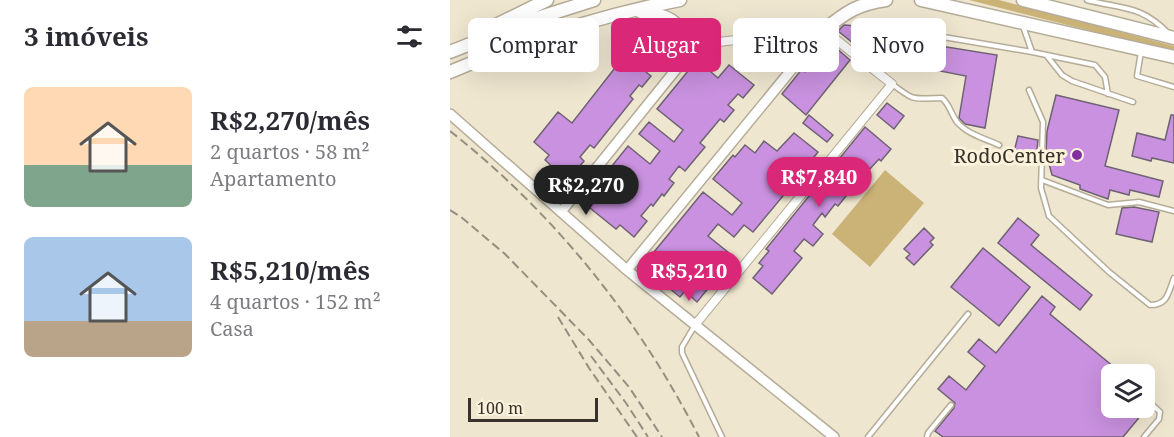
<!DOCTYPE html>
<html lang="pt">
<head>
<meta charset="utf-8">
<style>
	:root { --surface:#fff; --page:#f7f7f7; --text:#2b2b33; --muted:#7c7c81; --accent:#db2777 }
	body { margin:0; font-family:"Noto Serif",serif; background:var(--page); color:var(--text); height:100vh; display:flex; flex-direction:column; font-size:22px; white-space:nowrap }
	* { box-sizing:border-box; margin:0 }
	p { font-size:20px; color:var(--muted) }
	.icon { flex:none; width:33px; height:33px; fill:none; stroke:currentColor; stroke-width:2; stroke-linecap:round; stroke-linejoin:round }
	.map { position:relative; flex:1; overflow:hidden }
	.side { display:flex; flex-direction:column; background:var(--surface); width:450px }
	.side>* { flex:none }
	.guide { position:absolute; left:18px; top:18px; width:570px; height:54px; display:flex; gap:12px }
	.fabs { position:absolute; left:651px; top:364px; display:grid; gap:12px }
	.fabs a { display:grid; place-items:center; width:54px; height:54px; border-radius:9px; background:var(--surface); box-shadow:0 6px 24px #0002; font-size:30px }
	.scale { position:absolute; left:18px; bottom:15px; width:130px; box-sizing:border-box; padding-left:6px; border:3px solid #37332a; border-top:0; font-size:16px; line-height:21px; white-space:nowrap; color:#37332a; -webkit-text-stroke:4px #fdf3dd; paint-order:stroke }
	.price { position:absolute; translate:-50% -51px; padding:0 14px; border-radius:21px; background:var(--accent); color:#fff; font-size:20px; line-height:39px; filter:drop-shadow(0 2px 3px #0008) }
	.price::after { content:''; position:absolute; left:50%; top:36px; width:18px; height:14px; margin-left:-9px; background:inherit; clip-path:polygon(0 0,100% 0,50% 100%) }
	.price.current { background:#222; color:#fff }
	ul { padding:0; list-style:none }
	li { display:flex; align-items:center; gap:18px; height:150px; padding:0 24px }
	li span { display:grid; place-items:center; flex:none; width:168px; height:120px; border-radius:9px; color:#555 }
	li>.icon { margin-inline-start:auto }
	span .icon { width:72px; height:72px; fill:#fffc; stroke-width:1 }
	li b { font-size:26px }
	h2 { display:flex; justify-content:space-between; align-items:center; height:72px; padding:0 24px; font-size:26px }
	.chip { padding:0 21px; border-radius:9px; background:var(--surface); box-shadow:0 6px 24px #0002; font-size:21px; line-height:54px }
	.chip.current { background:var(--accent); color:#fff }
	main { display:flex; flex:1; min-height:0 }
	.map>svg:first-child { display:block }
</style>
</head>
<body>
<main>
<section class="side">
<h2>3 imóveis<svg class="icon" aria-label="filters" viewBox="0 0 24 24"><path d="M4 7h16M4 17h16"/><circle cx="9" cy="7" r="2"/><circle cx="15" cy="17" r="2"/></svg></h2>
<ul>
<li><span style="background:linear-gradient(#ffd9b3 65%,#7fa58c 0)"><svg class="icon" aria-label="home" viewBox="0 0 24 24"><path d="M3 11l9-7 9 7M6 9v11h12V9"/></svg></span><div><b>R$2,270/mês</b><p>2 quartos · 58 m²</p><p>Apartamento</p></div></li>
<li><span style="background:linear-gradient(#a9c7e8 70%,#b9a48a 0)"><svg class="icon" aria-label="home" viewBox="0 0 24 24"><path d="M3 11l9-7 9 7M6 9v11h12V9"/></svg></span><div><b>R$5,210/mês</b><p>4 quartos · 152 m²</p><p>Casa</p></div></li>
</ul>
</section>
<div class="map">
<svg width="724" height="437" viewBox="0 0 724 437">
	<rect width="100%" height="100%" fill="#efe6d0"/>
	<path fill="#cbb277" d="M519,0h30l175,46v6z
		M435,170l39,33 -54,64 -38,-33z"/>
	<path fill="#c991df" stroke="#6e6273" stroke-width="1.5" d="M394,25l41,3 -1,40 -46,-37z
		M447,39l100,16 -12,73 -20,-4 -6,-6 7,-42 -72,-14z
		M376,46l6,5 3,-4 15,13 -44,55 -24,-21 20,-25 3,3z
		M175,55l26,21 -9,11 -3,-2 -9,11 3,3 -39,49 -4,-3 -10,12 4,4 -16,20 -23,-21 4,-5 -15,-13 24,-30 14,11z
		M247,60l21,18 11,-13 25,20 -11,13 -5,-4 -10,11 6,5 -10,12 -4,-3 -20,24 5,4 -20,24 -6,-5 -10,13 5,4 -10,13 -2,-2 -9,12 -2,-2 -10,12 6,5 -13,16 -14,-12 -4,4 -36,-29 16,-20 3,2 29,-36 22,18 10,-13 -21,-17 10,-12 25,20 9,-12 -26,-21z
		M606,95l63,15 -14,56 58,15 -4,16 -29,-7 -1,5 -19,-5 -2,9 -28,-10v-4l-28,-10 -6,-22 1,-22z
		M437,103l17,13 -10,13 -17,-14z
		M359,115l24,20 -6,7 -24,-19z
		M721,115h3v48l-22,-5 -1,3 -19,-5 5,-23 28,7z
		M415,127l26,22 -10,12 -2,-2 -11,12 -1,-1 -29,36 -3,-2 -10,13 -3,-4 -9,12 10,9 -10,12 -9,-7 -10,12 8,7 -30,36 -19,-16 10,-12 -4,-3 10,-12 -3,-2z
		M344,133l24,19 -16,20 -7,-6 -10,12 8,6 -40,48 -9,-7 -10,12 -16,-13 -10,12 26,21 -37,45 -12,-11 -5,6 -11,-9 21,-27 -11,-9 -18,23 -13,-10 6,-13 49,-60 29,23 10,-12 -29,-24 20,-24 2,2 10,-12 10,8 9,-12 13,10z
		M568,136l20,4 -2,17 -22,-5z
		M684,207l25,5 -7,30 -36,-8 6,-26z
		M568,218l21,17 -8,10 61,50 -12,15 -82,-67z
		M474,228l10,10 -4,4 3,3 -19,20 -8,-7 4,-4 -6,-5z
		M533,248l47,39 -31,39 -48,-39z
		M592,296l13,11 -5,7 64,53 -7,8 5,4v29h23l7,6 -19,23h-180l-8,-6 19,-23 1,-5 -17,-14 11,-13 17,14 19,-24 -17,-14 11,-13 17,14z"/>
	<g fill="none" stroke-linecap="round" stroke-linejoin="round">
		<g stroke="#b5ac98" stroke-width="7">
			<path id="service" d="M637,0c35,9 54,5 81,33
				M573,26l9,26
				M446,29l136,23 63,13 10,12 3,17
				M691,52l-4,24 37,11
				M597,56l15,19 10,6 61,21
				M442,84c25,19 20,14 50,14 8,7 9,16 15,24 10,12 29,17 42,23
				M579,90l14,32 -2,66 8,28 60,56 41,33c18,0 18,-12 24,-27
				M592,180l66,25 31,-3 35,9
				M245,325l-13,22v6l40,84
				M418,437l100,-123
				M477,437l1,-4 23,-28
				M694,437l15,-18 1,-7 -16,-15"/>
		</g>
		<g stroke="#b5ac98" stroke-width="10">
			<path id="minor" d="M232,62l19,-18 123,-14 68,54 -197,241"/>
		</g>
		<g stroke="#b5ac98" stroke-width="12">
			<path id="tertiary" d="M0,114l177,156 207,167
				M111,212l121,-150
				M177,270l197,-240"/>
		</g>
		<g stroke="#b5ac98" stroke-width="15">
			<path id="trunk" d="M471,0l253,57
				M573,0l151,38
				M191,12c35,4 45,13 41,50
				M44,26l53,-26
				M374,30c22,-18 34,-26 62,-30
				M0,52l78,-31 66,-21
				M0,72c77,-33 148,-56 230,-72"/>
		</g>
		<use href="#service" stroke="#fff" stroke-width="4"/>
		<use href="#minor" stroke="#fff" stroke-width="8"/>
		<use href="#tertiary" stroke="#fff" stroke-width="9"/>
		<use href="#trunk" stroke="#fff" stroke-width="12"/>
		<path stroke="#958f7f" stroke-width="2" stroke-dasharray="9 4.5" stroke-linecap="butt" d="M0,131c104,82 189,188 249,306
			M0,210l11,7 44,37 84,86 40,47 33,50
			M108,317l31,51 48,69
			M141,356l35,47 22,34"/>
	</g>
	<circle fill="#83309f" stroke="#fdf3dd" stroke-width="2" cx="627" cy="155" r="6"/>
	<g text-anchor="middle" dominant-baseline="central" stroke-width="6" stroke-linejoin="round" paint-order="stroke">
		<g font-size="20" fill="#37332a" stroke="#fdf3dd" text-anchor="end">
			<text x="615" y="155">RodoCenter</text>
		</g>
	</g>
</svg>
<div class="fabs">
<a><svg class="icon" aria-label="layers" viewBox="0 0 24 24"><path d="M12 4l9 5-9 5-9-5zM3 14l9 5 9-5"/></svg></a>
</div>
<div class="scale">100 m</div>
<b class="price" style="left:369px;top:208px">R$7,840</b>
<b class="price current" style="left:136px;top:216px">R$2,270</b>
<b class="price" style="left:239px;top:302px">R$5,210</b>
<div class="guide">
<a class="chip">Comprar</a>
<a class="chip current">Alugar</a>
<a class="chip">Filtros</a>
<a class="chip">Novo</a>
</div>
</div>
</main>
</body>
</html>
